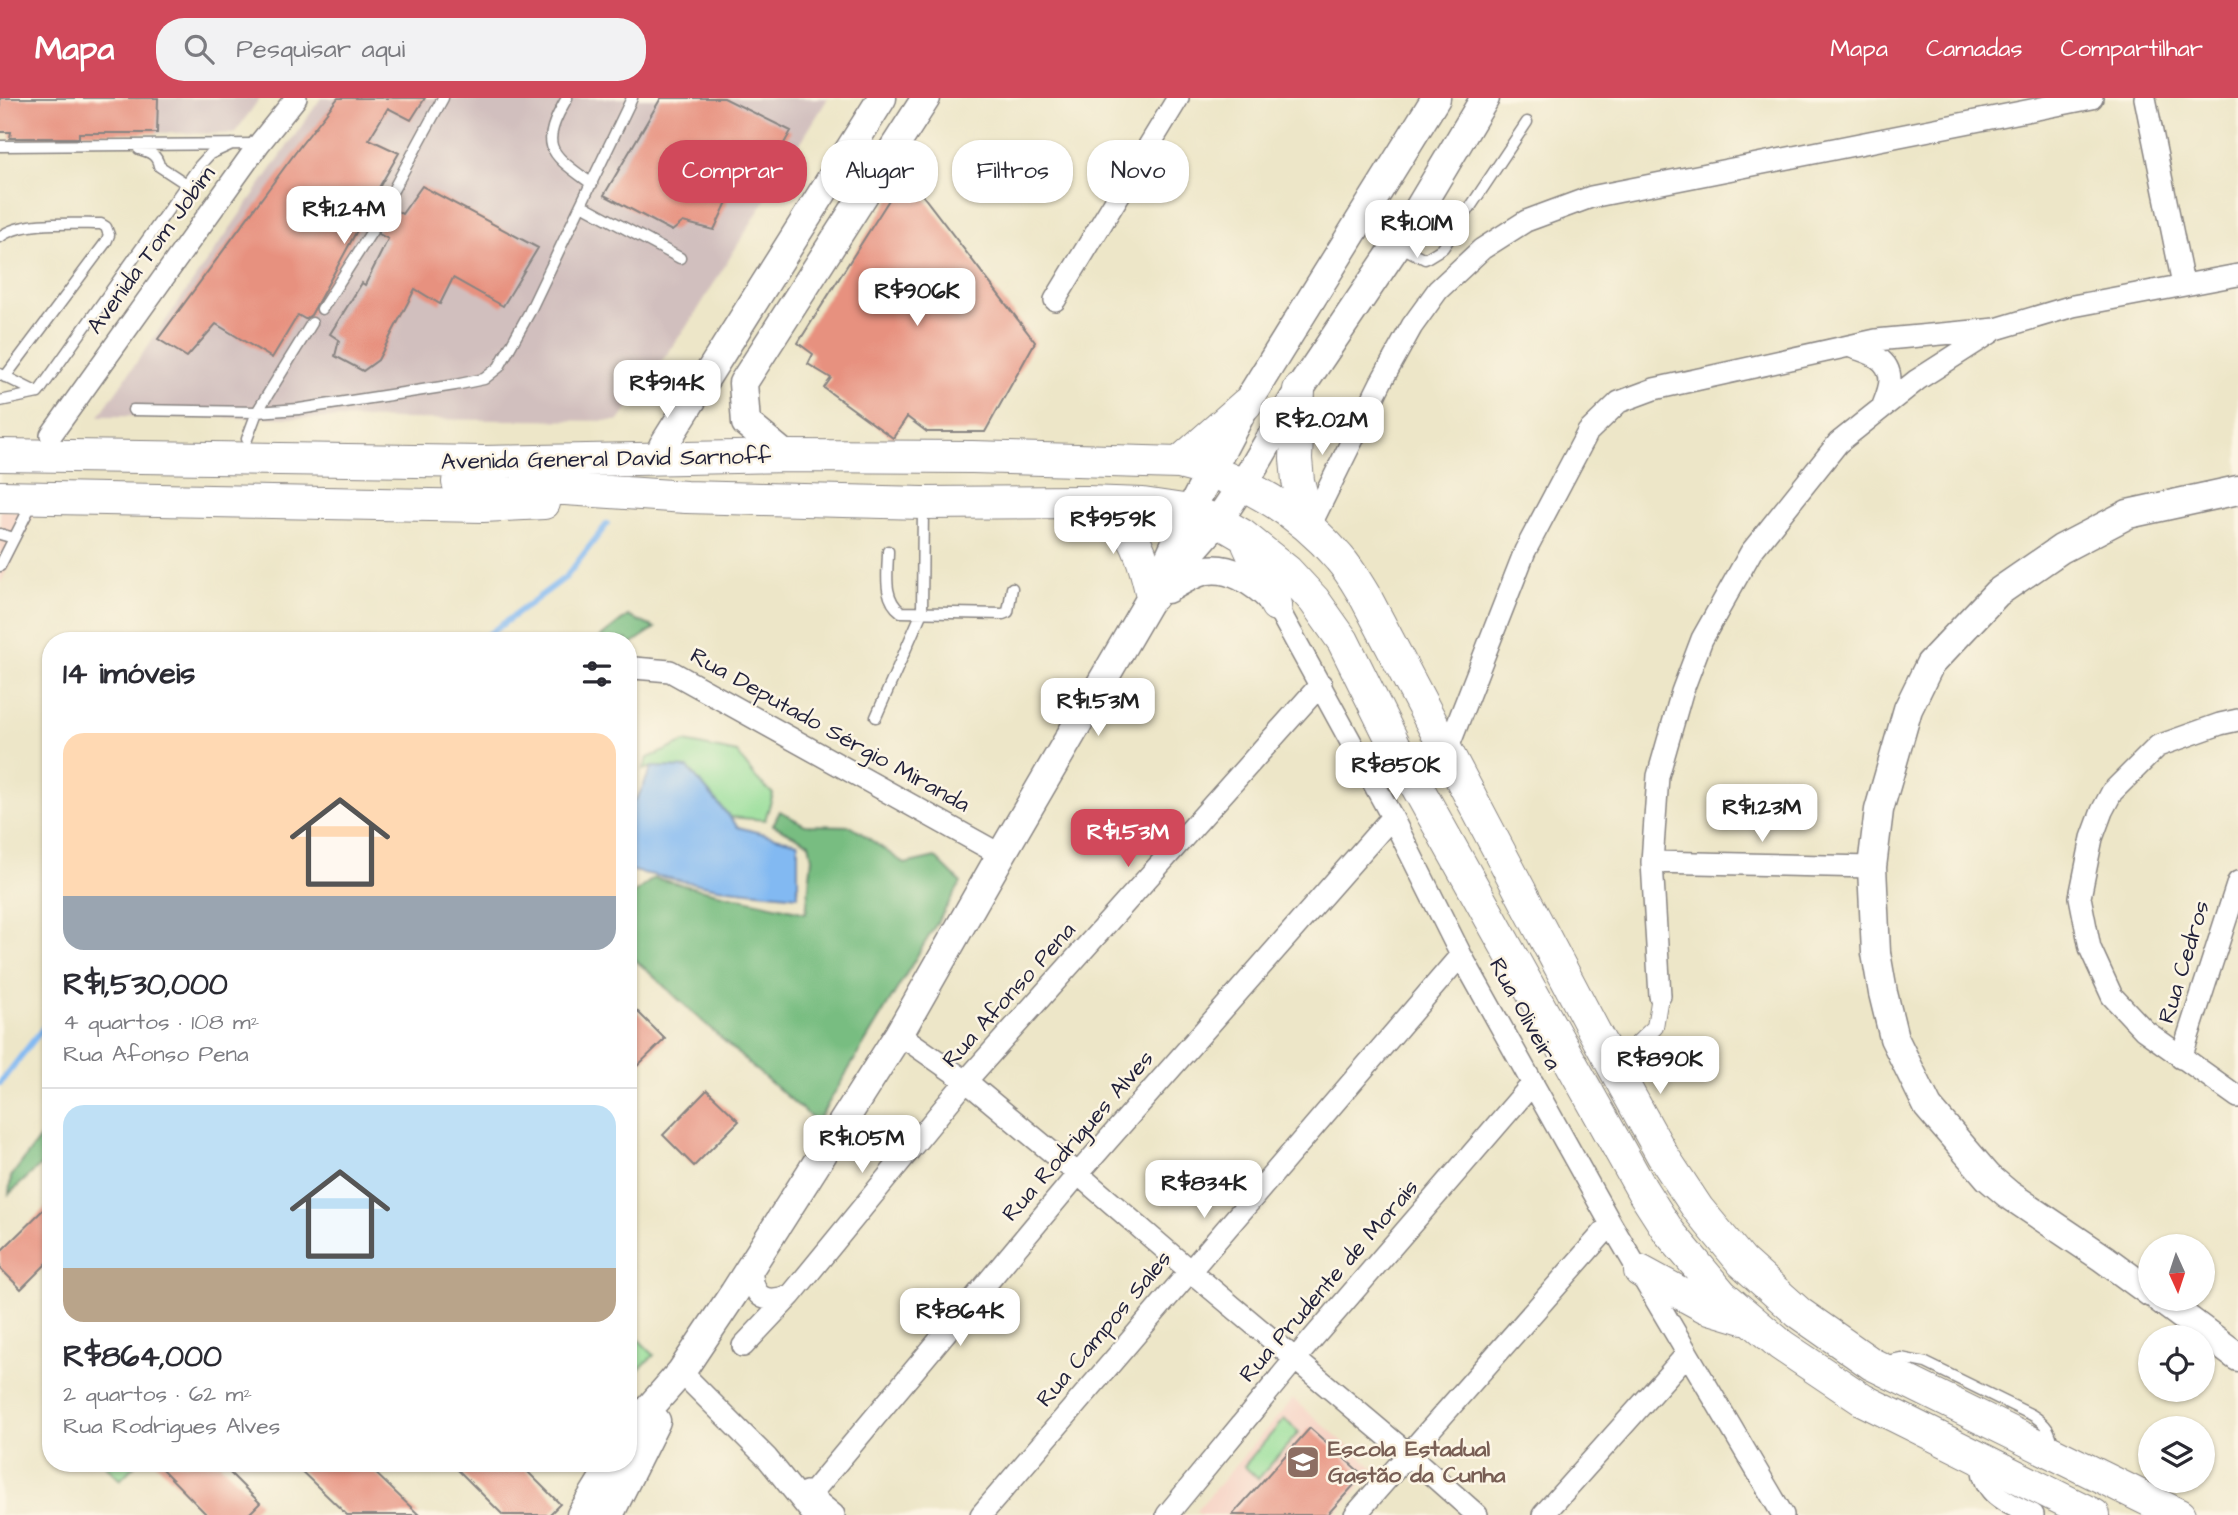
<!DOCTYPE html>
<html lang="pt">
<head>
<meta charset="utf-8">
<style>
	:root { --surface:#fff; --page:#f2f2f3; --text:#2b2b33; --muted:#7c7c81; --line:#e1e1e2; --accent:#d1495b }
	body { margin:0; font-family:"Architects Daughter",sans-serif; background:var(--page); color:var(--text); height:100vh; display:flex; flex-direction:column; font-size:26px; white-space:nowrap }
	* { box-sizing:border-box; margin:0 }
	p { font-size:23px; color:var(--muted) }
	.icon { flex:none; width:38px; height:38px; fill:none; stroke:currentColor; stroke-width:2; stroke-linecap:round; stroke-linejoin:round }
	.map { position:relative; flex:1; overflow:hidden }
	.panel { position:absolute; left:42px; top:534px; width:595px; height:840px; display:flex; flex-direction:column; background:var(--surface); border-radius:28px; box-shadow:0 2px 5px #0004 }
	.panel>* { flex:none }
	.banner { position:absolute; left:658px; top:42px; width:665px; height:63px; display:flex; gap:14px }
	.needle { width:46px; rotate:177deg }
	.buttons { position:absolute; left:2138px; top:1136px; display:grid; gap:14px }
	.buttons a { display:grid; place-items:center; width:77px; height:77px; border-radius:50%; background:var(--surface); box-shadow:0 2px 5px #0004; font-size:35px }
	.price { position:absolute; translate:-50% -60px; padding:0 16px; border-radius:14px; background:#fff; color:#222; font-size:23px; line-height:46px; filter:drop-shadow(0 2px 4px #0008) }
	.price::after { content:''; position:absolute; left:50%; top:42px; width:21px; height:16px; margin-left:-10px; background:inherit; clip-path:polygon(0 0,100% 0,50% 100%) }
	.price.selected { background:var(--accent); color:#fff }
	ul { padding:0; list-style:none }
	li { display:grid; align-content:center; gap:14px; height:371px; padding:0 21px }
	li+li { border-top:2px solid var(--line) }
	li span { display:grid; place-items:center; height:217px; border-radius:21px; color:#555 }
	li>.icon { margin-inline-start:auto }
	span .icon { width:126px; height:126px; fill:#fffc; stroke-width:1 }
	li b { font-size:30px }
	h2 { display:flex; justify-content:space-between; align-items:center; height:84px; padding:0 21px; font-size:30px }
	.pill { padding:0 24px; border-radius:28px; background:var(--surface); box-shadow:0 2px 5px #0004; font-size:24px; line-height:63px }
	.pill.selected { background:var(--accent); color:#fff }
	header { display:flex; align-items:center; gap:42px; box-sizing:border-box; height:98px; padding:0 35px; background:var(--accent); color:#fff }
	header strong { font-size:33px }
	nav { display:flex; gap:38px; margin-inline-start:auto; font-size:24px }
	.search { width:490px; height:63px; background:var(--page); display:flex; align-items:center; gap:18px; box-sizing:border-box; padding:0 24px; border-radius:28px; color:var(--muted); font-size:26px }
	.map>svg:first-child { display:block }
</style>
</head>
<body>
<header>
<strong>Mapa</strong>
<div class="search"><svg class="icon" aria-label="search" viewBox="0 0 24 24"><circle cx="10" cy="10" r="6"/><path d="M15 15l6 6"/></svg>Pesquisar aqui</div>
<nav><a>Mapa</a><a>Camadas</a><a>Compartilhar</a></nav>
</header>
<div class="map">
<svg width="2238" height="1417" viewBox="0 0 2238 1417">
	<rect width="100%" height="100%" fill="#fcf5e5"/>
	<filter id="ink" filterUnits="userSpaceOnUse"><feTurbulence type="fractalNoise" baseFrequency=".0143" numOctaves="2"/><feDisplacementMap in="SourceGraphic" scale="14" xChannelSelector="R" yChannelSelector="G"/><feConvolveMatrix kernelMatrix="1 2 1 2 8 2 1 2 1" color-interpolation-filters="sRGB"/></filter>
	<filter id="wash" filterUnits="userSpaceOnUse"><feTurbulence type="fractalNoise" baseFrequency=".00686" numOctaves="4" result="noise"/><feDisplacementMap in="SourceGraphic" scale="28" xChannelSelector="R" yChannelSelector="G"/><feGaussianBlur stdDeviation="1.57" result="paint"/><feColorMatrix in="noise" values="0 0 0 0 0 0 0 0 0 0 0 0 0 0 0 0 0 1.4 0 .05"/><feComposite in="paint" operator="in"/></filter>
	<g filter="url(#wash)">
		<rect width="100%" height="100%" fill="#ede6c8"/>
		<path fill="#f6d2c4" d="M0,412l35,2 -35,72z
			M1293,1301l82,70 -41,46h-133l-5,-4z"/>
		<path fill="#d1bfbe" d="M0,0h260l-26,36 -234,-4z
			M321,0h507l-134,218 -75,105 -520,-5z"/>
		<path fill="#96de99" stroke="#5c806a" stroke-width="2" d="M685,644l52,11 19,25 17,16 -8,26 -35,-3 -42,-49 -36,-1 -9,3 5,-12z
			M628,1231l26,26 -26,25z
			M1284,1321l15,13 -41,47 -14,-13z
			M103,1365h27l4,3 -14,14z"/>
		<path fill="#78bd81" stroke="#4d705e" stroke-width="2" d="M628,518l27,12 -27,18v-6h-31z
			M780,713l25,14 46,1 54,38 30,-7 26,26 -144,239 -60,-51 -129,-118v-55l26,-20c51,13 102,23 152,35l6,-55 -3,-15 -36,-18z
			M51,1025v33l-42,38 2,-17z"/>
		<path fill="#82b9f2" stroke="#526e96" stroke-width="2" d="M652,669l36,1 50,59 60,16v53l-80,-8 -90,-18v-64l10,-9z"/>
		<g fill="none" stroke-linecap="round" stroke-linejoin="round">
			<path stroke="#82b9f2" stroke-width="6" d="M481,542l85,-63 41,-53
				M0,985l51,-65"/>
		</g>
		<g id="blocks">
			<path fill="#e7917f" d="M0,0h158l-1,35h-78v5h-69l1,-6h-11z
				M338,0h87l-14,22 -23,-12 -19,31 30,14 -26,45 5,3 -6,12v6l4,4h6l10,-15 10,6 20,-28 116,62 -35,58 -50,-28 -13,26 -25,-15 -37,71 -15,11 -28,-15 4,-16 -9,-6 32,-51 3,2 23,-46 -9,-5v-7l-7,-4 -7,4 -5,-2 -49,90 -6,4 -7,-4 -26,43 -56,-34 -29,33 -29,-18 143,-194z
				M661,0h63l67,33 -31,55 -21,-10 -25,54 -31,-8 -11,9 -68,-36z
				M901,83l13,10 3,-3 118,154 -50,90h-58l-20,-15 -14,21 -69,-50 7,-10 -23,-14 5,-10 -15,-11z
				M628,904l37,37 -37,36z
				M707,992l32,31 -45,45 -31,-31z
				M51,1104v57l-30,30 -21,-21v-16z
				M1310,1330l53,47 -36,40h-95z
				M156,1365h64l40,40 -12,12h-41z
				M293,1365h72l54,52h-72z
				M451,1365h68l41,41 -11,11h-46z"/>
		</g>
	</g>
	<g filter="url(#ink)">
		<use href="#blocks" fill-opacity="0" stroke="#888482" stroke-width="2"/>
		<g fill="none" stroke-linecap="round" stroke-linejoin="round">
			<g stroke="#888482" stroke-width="13">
				<path id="service" d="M567,0c-29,50 -17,55 25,86
					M0,48l259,-2
					M139,51c10,3 18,5 20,17l29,19
					M582,107l98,53
					M379,118l64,-118
					M0,139c21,-17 74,-13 101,-13l5,3 3,8 -3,7 -101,135
					M1397,147l28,14 18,-11 84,-126
					M322,211l50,-78
					M0,276l38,19 162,-228 10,-11 22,-10
					M0,303l38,-8
					M133,312l124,2 55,-89
					M247,341l10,-27 42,-3 156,-24 29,-6 15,-12 30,-54 103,-215
					M0,436l14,4
					M888,453c0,21 -6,47 13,61l102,2 5,-2 4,-24
					M0,468l32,-63
					M876,619l46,-105 1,-106
					M1887,1263l14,-3 25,5 106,52c15,9 19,17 22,34"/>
			</g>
			<g stroke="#888482" stroke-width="18">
				<path id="pedestrian" d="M1632,951l23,-22 5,-31"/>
			</g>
			<g stroke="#888482" stroke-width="24">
				<path id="minor" d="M2145,0l38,186
					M1055,202l123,-202
					M1851,249c17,5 39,11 39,33 0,9 -5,20 -8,28
					M51,337l208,-291 37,-46
					M1310,428l71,-144 31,-56 26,-36 44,-41 44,-28 65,-24 501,-99
					M1276,507l116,212 69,138 150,269 172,291
					M628,572l6,-2 36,3 331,184
					M2238,622l-18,4 -62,22 -46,46 -10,19 -10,27 -12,59 10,51 22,48 32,34 94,67
					M1446,655l79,-202 63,-119 31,-30 35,-13 222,-49 120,-11 77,-23 165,-31
					M1652,764l220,5
					M1660,898l-8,-134 6,-86 24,-84 20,-53 49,-87 87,-109 79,-63 75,-48
					M899,936l67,47 112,93 111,96 218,183 70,62
					M2181,960l57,-176
					M751,1169c2,30 11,38 40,28
					M743,1248l48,-51 175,-214 355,-397
					M681,1274l86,86 46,57
					M1982,1360c-1,36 22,43 51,57
					M806,1394l28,23
					M810,1397l268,-321 314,-357
					M981,1417l480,-560
					M1167,1417l129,-157 237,-275
					M1355,1417l256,-291
					M1543,1417l144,-161"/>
			</g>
			<g stroke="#888482" stroke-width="31">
				<path id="tertiary" d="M663,348l219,-348
					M786,358l-40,-33 -3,-40 183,-285
					M1170,478l48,-55 34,-51 47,-80 98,-145 88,-147
					M1167,491c10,-6 20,-12 30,-16 29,-12 61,10 79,31
					M2151,1195l-48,-35 -95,-64 -20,-17 -60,-70 -34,-69 -11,-45 -7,-40 -4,-86 7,-57 29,-101 22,-45 67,-71 64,-44 67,-35 110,-24
					M2159,1200l79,59
					M628,1340l11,-18 42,-48 53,-79 165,-259 102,-179 151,-259 38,-85 56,-107 190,-306
					M581,1417l32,-52
					M609,1417l47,-94"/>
			</g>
			<g stroke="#888482" stroke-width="34">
				<path id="secondary" d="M1299,292l-3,69 2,22 12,45
					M0,357l483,7 303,-6 186,1 207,6c63,15 118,46 160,95 11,12 19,27 27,40l229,435 68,123 35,53 44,53 57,51 73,51 307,151
					M1179,365l67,-59
					M458,384l228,15 237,6 163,-1 57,2 47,7 28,10 24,14 45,36 27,29 29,41 58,117 241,432 27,42 53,63 59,50 82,55 231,115
					M0,399l483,9 61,-3
					M1091,406c43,15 52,51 61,92
					M1248,446l28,61
					M1640,1173l66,36 37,11"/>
			</g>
			<use href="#service" stroke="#fff" stroke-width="10"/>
			<use href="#pedestrian" stroke="#fff" stroke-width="16"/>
			<use href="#minor" stroke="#fff" stroke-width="21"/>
			<use href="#tertiary" stroke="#fff" stroke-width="28"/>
			<use href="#secondary" stroke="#fff" stroke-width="32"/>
		</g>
	</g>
	<defs>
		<g id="school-square" transform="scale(1.75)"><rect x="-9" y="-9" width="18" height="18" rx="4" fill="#8d6e63" stroke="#fcf5e5"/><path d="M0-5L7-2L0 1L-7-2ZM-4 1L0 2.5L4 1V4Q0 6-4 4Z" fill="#fff"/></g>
	</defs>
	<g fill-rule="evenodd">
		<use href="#school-square" x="1303" y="1364"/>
	</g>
	<g text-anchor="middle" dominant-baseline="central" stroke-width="5" stroke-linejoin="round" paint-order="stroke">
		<g font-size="23" fill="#22223b" stroke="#fcf5e5">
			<text transform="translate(151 152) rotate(-54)">Avenida Tom Jobim</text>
			<text transform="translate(606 361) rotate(-1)">Avenida General David Sarnoff</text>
			<text transform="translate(830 632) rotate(29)">Rua Deputado Sérgio Miranda</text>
			<text transform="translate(2184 864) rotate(-73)">Rua Cedros</text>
			<text transform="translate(1009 897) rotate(-48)">Rua Afonso Pena</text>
			<text transform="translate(1525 916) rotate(61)">Rua Oliveira</text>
			<text transform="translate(1078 1038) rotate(-49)">Rua Rodrigues Alves</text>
			<text transform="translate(1329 1183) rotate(-49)">Rua Prudente de Morais</text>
			<text transform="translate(1104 1231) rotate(-50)">Rua Campos Sales</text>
		</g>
		<g font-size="23" font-weight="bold" fill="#785e54" stroke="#fcf5e5" text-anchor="start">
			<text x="1328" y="1351">Escola Estadual<tspan x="1328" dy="26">Gastão da Cunha</tspan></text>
		</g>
	</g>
</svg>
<div class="buttons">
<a><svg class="needle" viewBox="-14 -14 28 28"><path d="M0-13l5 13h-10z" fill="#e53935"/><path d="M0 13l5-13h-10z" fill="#7c7c81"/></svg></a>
<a><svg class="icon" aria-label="locate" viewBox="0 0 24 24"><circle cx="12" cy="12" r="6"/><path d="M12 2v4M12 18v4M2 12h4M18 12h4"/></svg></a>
<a><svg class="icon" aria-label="layers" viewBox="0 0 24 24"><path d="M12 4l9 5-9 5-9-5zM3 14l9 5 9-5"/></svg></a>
</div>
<b class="price" style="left:344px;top:148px">R$1.24M</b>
<b class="price" style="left:1417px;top:162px">R$1.01M</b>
<b class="price" style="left:917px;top:230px">R$906K</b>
<b class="price" style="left:667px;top:322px">R$914K</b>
<b class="price" style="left:1322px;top:359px">R$2.02M</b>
<b class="price" style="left:1113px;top:458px">R$959K</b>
<b class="price" style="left:1098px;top:640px">R$1.53M</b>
<b class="price" style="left:1396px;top:704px">R$850K</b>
<b class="price" style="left:1762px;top:746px">R$1.23M</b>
<b class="price selected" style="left:1128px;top:771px">R$1.53M</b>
<b class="price" style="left:1660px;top:998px">R$890K</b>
<b class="price" style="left:862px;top:1077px">R$1.05M</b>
<b class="price" style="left:1204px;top:1122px">R$834K</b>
<b class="price" style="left:960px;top:1250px">R$864K</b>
<div class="banner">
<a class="pill selected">Comprar</a>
<a class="pill">Alugar</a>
<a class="pill">Filtros</a>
<a class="pill">Novo</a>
</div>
<section class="panel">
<h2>14 imóveis<svg class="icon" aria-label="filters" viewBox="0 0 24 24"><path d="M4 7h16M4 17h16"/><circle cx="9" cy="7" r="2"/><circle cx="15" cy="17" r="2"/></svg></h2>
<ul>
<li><span style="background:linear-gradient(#ffd9b3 75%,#9aa5b1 0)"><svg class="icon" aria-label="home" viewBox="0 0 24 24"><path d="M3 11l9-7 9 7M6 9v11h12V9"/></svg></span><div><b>R$1,530,000</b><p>4 quartos · 108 m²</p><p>Rua Afonso Pena</p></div></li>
<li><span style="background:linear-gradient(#bfe0f5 75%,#b9a48a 0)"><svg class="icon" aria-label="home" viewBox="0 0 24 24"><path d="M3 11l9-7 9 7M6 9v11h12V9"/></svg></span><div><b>R$864,000</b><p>2 quartos · 62 m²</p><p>Rua Rodrigues Alves</p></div></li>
</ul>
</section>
</div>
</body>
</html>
